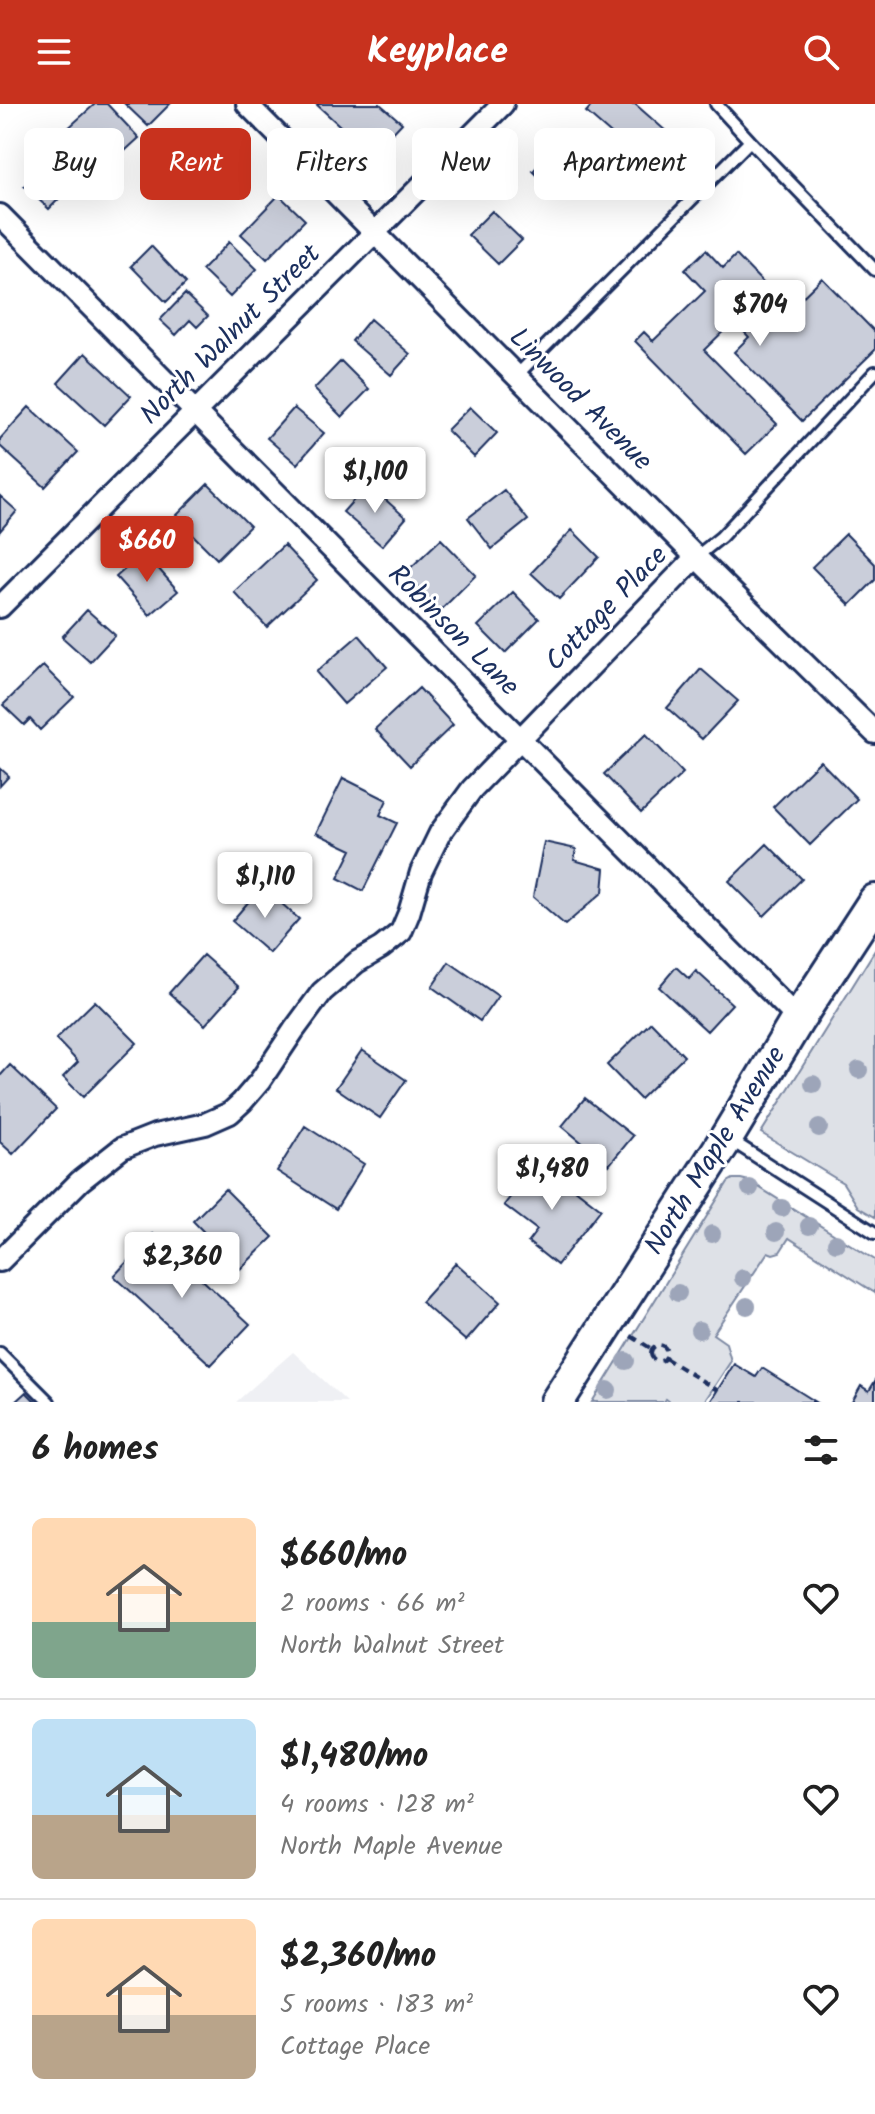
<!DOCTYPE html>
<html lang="en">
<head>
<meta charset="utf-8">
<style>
	:root { --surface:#fff; --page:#f2f2f2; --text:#222; --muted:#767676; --line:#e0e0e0; --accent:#c8321e }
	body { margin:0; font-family:Kalam,sans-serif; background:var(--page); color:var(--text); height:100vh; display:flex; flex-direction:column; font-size:30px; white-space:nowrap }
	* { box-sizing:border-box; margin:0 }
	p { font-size:26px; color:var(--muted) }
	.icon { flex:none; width:44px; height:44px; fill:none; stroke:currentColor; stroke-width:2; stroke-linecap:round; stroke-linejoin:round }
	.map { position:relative; height:1298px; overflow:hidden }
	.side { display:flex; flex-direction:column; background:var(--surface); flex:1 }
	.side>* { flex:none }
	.banner { position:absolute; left:24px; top:24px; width:828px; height:72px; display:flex; gap:16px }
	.price { position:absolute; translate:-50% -68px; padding:0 18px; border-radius:8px; background:#fff; color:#222; font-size:26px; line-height:52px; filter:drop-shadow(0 2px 4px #0008) }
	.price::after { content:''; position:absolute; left:50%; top:48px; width:24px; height:18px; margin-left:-12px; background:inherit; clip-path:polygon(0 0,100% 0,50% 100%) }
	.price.current { background:var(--accent); color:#fff }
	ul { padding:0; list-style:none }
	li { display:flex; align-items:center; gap:24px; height:200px; padding:0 32px }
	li+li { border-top:2px solid var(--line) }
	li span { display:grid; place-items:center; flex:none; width:224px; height:160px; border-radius:12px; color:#555 }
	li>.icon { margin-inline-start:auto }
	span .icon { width:96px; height:96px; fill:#fffc; stroke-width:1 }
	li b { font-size:34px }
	h2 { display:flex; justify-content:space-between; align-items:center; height:96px; padding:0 32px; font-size:34px }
	.pill { padding:0 28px; border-radius:12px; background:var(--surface); box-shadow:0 8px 32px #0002; font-size:28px; line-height:72px }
	.pill.current { background:var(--accent); color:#fff }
	header { display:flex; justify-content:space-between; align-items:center; height:104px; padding:0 32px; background:var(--accent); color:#fff; font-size:36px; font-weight:800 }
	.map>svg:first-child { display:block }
</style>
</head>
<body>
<header><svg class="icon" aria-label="menu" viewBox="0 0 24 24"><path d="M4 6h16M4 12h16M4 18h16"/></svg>Keyplace<svg class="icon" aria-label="search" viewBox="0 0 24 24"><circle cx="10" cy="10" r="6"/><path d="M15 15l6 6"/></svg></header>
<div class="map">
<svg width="875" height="1298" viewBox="0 0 875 1298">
	<rect width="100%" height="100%" fill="#fff"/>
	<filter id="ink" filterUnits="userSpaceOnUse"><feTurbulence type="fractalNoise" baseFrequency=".0125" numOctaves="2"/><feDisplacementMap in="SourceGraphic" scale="16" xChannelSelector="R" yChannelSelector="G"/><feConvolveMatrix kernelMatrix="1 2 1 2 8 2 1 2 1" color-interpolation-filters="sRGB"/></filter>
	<g filter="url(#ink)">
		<path fill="#eff0f4" d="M293,1248l54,50h-111z"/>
		<path fill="#dee1e7" stroke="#7c88a2" stroke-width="2" d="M875,846v267l-17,-10 -15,-24 -82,-50z
			M733,1075h8l8,2 126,79v33l-86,-55 -9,14 -7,2 -5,-2 -55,82 13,9 5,18 -27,41h-34l-4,-3 -2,3h-72l136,-220z"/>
		<path fill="#caceda" stroke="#1b2f5e" stroke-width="2" d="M95,0h12l32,34 -36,33 -37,-41z
			M125,0h45l-22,22z
			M316,0h64l22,19 -30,32z
			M593,0h42l32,28 -26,28 -55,-48z
			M556,43l28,28 -23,24 -28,-28z
			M55,50l24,24 -30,31 -25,-23z
			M279,91l26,25 -38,39 -26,-25z
			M492,107l30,29 -24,24 -30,-29z
			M229,138l28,27 -27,28 -28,-27z
			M151,142l35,37 -20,19 -35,-36z
			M706,146l17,18 13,-13 33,34 -10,9 21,21 42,-41 53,54v18l-73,71 -68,-69 15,-15 -15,-16 -30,29 73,74 -31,30 -111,-113 9,-9 9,9 52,-50 -20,-21z
			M185,190l23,22 -11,11 -7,-7 -14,15 -16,-15z
			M370,215l40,35 -19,21 -39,-34z
			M85,249l46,43 -27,29 -46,-42z
			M341,257l28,28 -27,28 -28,-28z
			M29,303l49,45 -33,35 -45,-41v-7z
			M470,303l27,26 -23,24 -27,-27z
			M294,304l30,25 -27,31 -30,-26z
			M208,380l42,42 -33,33 -42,-42z
			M368,380l38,34 -24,28 -39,-34z
			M504,386l24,30 -36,29 -24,-31z
			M0,392l17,15 -17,20z
			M572,426l27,27 -40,42 -28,-26z
			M846,430l29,30v16l-25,25 -38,-38z
			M441,435l35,36 -36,36 -36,-37z
			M284,441l33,35 -50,47 -33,-35z
			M144,448l34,39 -28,24 -34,-38z
			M513,488l26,27 -34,34 -27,-27z
			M87,506l28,25 -25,27 -28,-25z
			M359,531l28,32 -43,37 -28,-32z
			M43,562l31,31 -34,33 -10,-11 -6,6 -21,-20z
			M701,565l37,32 -36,38 -35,-31z
			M419,584l34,37 -43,41 -35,-37z
			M646,630l37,39 -42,40 -37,-39z
			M820,657l37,38 -47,46 -37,-38z
			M0,664l9,8 -9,10z
			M343,674l44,22 -7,15 17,8 -34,68 -25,-13 14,-28 -36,-17z
			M544,738l32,7 -2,11 31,9 -2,23 -38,33 -32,-28z
			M767,740l35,35 -38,37 -35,-35z
			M262,782l37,33 -30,34 -37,-32z
			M203,851l36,32 -34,38 -36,-32z
			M449,858l49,34 -18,25 -48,-34z
			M676,863l13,12 7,-8 36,33 -25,27 -48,-44z
			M95,897l42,42 -54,54 -20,-20 15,-15 -22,-23z
			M651,918l33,34 -44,43 -33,-34z
			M362,946l44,30 -26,38 -44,-30z
			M10,961l46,44 -43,45 -13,-12v-66z
			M585,994l48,38 -24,29 -47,-39z
			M305,1022l59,38 -28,45 -59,-38z
			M539,1057l62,48 -44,56 -29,-23 9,-12 -33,-25z
			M225,1085l48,48 -33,32 -47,-48z
			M153,1130l97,90 -39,41 -97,-89z
			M456,1159l44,39 -34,39 -45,-39z
			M734,1260l22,13 6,-9 54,34h-106z
			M875,1277v21h-23l9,-16 8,5z
			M26,1288l10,10h-21z"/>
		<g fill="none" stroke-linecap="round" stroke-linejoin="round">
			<g stroke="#1b2f5e" stroke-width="16">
				<path id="lane" d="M750,37l125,129
					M516,272l234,-235 -34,-37
					M696,453l25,-20 154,-165
					M729,1035l146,94
					M0,1249l49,49"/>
			</g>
			<g stroke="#1b2f5e" stroke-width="26">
				<path id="street" d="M247,0l449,453 179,176
					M0,111l798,804
					M0,503l503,-503
					M0,1157l80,-80 42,-33 33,-13 50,-11 25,-11 12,-11 18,-21 34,-51 28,-38 35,-30 24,-14 20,-16 8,-19 12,-41 19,-39 32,-44 224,-232"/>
			</g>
			<g stroke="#1b2f5e" stroke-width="38">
				<path id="primary" d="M557,1298l170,-265 71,-118 77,-118"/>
			</g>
			<path stroke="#1b2f5e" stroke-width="4" stroke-dasharray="8 6" stroke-linecap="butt" d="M631,1232l21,13
				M651 1249a8 8 0 1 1 16 0a8 8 0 1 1-16 0Z
				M665,1254l52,32"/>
			<use href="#lane" stroke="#fff" stroke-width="10"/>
			<use href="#street" stroke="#fff" stroke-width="20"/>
			<use href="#primary" stroke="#fff" stroke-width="32"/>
		</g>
		<g fill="#9da5b9">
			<circle cx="859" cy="966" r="9"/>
			<circle cx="813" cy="980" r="9"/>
			<circle cx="819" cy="1024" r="9"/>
			<circle cx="750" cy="1084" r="9"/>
			<circle cx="782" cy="1104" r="9"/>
			<circle cx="809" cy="1122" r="9"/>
			<circle cx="776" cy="1128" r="9"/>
			<circle cx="712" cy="1130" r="9"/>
			<circle cx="836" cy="1139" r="9"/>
			<circle cx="743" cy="1174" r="9"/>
			<circle cx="678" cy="1189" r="9"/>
			<circle cx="747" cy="1202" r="9"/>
			<circle cx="699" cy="1226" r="9"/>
			<circle cx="626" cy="1257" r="9"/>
			<circle cx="608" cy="1286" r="9"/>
		</g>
	</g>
	<g text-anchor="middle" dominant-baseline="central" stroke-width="6" stroke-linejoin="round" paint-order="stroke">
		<g font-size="28" fill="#1b2f5e" stroke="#fff">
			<text transform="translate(231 231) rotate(-45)">North Walnut Street</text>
			<text transform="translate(580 296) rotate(45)">Linwood Avenue</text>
			<text transform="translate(607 505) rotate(-46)">Cottage Place</text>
			<text transform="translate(453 527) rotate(45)">Robinson Lane</text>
			<text transform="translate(716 1047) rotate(-58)">North Maple Avenue</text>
		</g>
	</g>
</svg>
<b class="price" style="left:760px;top:244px">$704</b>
<b class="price" style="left:375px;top:411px">$1,100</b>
<b class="price current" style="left:147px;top:480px">$660</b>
<b class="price" style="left:265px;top:816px">$1,110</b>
<b class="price" style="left:552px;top:1108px">$1,480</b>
<b class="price" style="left:182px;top:1196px">$2,360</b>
<div class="banner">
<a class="pill">Buy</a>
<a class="pill current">Rent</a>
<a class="pill">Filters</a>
<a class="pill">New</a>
<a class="pill">Apartment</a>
</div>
</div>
<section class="side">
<h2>6 homes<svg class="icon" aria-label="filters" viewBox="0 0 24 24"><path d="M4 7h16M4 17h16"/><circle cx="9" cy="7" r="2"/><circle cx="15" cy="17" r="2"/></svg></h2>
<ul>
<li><span style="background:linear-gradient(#ffd9b3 65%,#7fa58c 0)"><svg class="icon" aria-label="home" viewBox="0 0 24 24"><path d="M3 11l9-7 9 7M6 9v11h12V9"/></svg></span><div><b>$660/mo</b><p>2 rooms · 66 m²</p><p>North Walnut Street</p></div><svg class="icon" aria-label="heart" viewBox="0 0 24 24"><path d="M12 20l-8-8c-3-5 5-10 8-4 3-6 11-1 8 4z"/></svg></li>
<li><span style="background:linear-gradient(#bfe0f5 60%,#b9a48a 0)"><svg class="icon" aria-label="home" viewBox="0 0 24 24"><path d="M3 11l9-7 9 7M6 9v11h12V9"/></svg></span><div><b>$1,480/mo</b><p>4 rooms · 128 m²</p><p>North Maple Avenue</p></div><svg class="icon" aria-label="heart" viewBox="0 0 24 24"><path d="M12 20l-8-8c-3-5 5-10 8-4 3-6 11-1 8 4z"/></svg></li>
<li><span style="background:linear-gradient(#ffd9b3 60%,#b9a48a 0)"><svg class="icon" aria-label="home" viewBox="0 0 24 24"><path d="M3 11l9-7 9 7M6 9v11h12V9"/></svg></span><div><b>$2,360/mo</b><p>5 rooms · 183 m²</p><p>Cottage Place</p></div><svg class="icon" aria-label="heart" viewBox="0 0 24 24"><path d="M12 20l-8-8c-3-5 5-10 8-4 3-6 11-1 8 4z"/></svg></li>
</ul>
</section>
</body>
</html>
